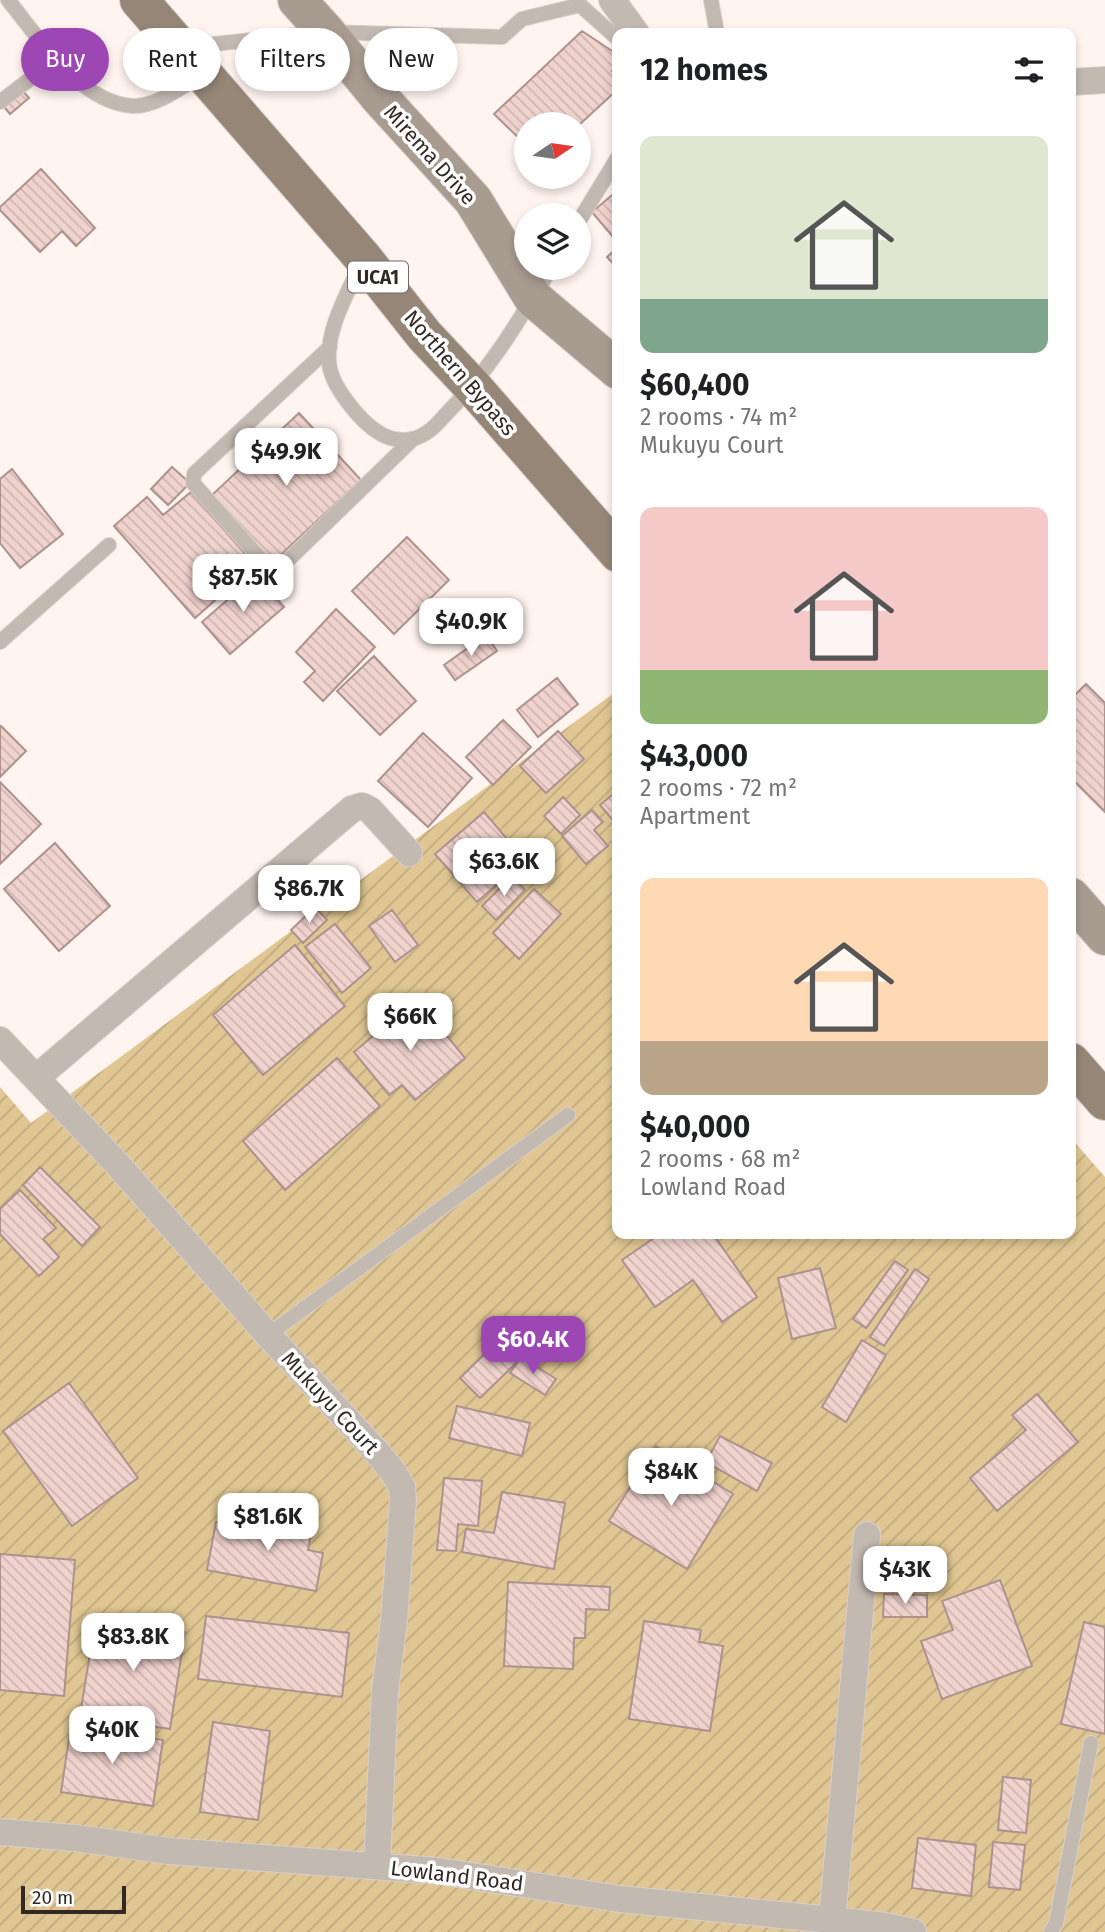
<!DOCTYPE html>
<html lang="en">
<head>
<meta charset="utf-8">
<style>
	:root { --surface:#fff; --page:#f2f2f2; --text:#202124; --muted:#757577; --accent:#9d47b4 }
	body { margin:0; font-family:"Fira Sans",sans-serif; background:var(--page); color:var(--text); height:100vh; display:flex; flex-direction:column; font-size:26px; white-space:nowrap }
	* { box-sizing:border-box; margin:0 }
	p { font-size:23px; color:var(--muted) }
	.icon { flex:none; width:38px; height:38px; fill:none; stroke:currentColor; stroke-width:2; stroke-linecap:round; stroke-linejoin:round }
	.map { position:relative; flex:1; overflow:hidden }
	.panel { position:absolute; left:612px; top:28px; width:464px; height:1211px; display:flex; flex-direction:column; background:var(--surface); border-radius:14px; box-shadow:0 4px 10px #0003 }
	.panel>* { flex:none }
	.guide { position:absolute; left:21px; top:28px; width:486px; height:63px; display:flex; gap:14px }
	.needle { width:46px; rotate:77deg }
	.buttons { position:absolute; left:514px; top:112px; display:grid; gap:14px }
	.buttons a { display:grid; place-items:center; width:77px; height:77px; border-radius:50%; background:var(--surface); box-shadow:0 4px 10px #0003; font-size:35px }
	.scale { position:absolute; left:21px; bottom:18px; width:105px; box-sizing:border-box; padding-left:7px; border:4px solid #332924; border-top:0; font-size:19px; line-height:24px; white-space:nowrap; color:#332924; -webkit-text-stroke:5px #fff; paint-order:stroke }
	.price { position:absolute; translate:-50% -60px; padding:0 16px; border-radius:14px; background:#fff; color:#222; font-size:23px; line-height:46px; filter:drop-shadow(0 2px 4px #0008) }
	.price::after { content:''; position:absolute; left:50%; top:42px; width:21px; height:16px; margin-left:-10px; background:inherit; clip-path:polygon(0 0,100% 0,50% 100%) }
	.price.on { background:var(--accent); color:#fff }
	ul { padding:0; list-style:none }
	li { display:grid; align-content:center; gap:14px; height:371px; padding:0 28px }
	li span { display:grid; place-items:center; height:217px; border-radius:14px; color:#555 }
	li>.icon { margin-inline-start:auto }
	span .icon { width:126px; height:126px; fill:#fffc; stroke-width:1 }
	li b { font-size:30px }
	h2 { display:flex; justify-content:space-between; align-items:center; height:84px; padding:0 28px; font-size:30px }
	.tag { padding:0 24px; border-radius:32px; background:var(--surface); box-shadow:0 4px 10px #0003; font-size:24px; line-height:63px }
	.tag.on { background:var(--accent); color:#fff }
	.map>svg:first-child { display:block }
</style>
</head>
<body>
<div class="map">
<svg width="1105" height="1932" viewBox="0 0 1105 1932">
	<defs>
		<pattern id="garden-furrows" width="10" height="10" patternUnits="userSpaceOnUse" patternTransform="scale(1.75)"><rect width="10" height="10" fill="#dfc692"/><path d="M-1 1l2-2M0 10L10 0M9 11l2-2" fill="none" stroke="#c0aa7e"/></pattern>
		<pattern id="building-back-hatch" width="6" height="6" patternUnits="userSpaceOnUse" patternTransform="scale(1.75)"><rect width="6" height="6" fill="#f1d3ce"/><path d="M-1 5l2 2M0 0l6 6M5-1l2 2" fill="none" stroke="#cfb5b1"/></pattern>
	</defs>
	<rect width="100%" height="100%" fill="#fff4ef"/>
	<path fill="url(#garden-furrows)" d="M618,690v544h453v-96l34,39v755h-1105v-845l31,36z"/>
	<path fill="url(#building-back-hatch)" stroke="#ad928d" stroke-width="2" d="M582,31l36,24v14l-6,2 6,6v12l-39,36 -52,-1v22l-33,-32z
		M15,82l14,16 -19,16 -10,-12z
		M41,169l54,59 -19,18 -14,-15 -22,21 -40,-42v-3z
		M618,190v53l-26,-31z
		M618,247v22l-11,-12z
		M299,413l62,67 -89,83 -61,-67z
		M172,467l18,16 -22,22 -17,-16z
		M12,469l51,65 -43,34 -20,-25v-64z
		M191,492l64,73 -60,53 -81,-92 33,-29 16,18z
		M407,537l42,43 -55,54 -42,-43z
		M256,575l28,32 -54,47 -28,-32z
		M336,609l39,38 -52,54 -19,-19 11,-11 -19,-19z
		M486,635l11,16 -42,29 -11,-15z
		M374,656l42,45 -36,34 -43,-44z
		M557,678l21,26 -40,33 -21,-27z
		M1086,684l19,19v109l-34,-34v-79z
		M503,720l28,27 -38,38 -27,-28z
		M1,726l25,25 -26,26v-50z
		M558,731l26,28 -38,34 -26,-27z
		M423,733l49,45 -44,49 -50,-46z
		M0,782l41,42 -41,40z
		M618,790v36l-18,-21z
		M563,797l17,18 -19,19 -17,-18z
		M592,810l11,12 -9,8 14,16 -22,18 -24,-28z
		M484,812l41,48 -48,42 -42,-48z
		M55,843l55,63 -51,45 -55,-62z
		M512,876l13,14 -29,30 -14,-14z
		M534,889l27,25 -42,45 -26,-26z
		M315,907l12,13 -24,23 -12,-13z
		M392,910l26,35 -23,17 -26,-36z
		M335,924l36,44 -29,25 -37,-46z
		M295,945l50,61 -82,69 -50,-60z
		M417,999l48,59 -50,42 -13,-15 -13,10 -35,-43z
		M337,1058l43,48 -95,84 -42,-49z
		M40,1167l60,60 -18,19 -59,-61z
		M20,1190l36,38 -13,11 16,18 -20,19 -39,-42v-25z
		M660,1234h53l44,63 -35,25 -29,-42 -38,27 -33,-47z
		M895,1261l13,9 -42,58 -13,-9z
		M820,1268l16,60 -44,11 -14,-61z
		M915,1269l14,10 -45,67 -14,-9z
		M862,1340l24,15 -40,67 -24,-15z
		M497,1342l20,20 -37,36 -20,-20z
		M521,1357l35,22 -11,16 -35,-22z
		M69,1383l69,95 -66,48 -69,-95z
		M1037,1394l41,48 -81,69 -27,-33 56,-48 -14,-15z
		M457,1406l73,17 -8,33 -73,-18z
		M720,1436l52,27 -15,28 -51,-29z
		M656,1446l77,48 -46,75 -78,-48z
		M444,1478l38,3 -4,45 -20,-2 -2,27 -19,-1z
		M502,1492l63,11 -11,66 -92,-17 4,-23 28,4z
		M271,1514l42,8 -5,28 15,3 -7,38 -109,-21 9,-48 51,10z
		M0,1554l75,6 -11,136 -64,-6z
		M1000,1580l32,86 -90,33 -21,-58 32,-11 -11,-29z
		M508,1582l102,5 -1,23 -23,-1 -1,29h-11l-1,31 -69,-3z
		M884,1594l43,1v22h-44z
		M206,1616l143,17 -7,64 -144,-18z
		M96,1617l89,15 -15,97 -90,-14z
		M644,1621l57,9 -2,12 24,4 -13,85 -81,-12z
		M1084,1622l21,5v107l-44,-10z
		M213,1722l57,9 -12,89 -58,-8z
		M71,1726l92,14 -10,66 -92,-14z
		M1003,1777l28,3 -5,53 -28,-3z
		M918,1838l58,7 -5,51 -59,-8z
		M993,1842l32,3 -5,45 -31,-3z"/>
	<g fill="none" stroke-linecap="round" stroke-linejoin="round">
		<g stroke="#dacfca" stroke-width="16">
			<path id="lane" d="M8,0c31,38 72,103 125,106 22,1 51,-20 69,-31
				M711,0l6,33
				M185,47l141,-15 176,5 20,-18 58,-14 38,34
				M0,102l56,-43
				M579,221l39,-64
				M362,261c-13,30 -36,68 -33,101 1,23 32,61 52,72 14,8 32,8 45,-1 9,-5 16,-15 23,-22 41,-41 72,-94 102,-143
				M330,347l-132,123 -4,4 -1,9 72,81 5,4 12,-2 131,-127
				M0,642l109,-97
				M268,1335l300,-220
				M1051,1932l5,-9 35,-180"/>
		</g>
		<g stroke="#dacfca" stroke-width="28">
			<path id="street" d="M612,0l24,33
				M1071,82l34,-2
				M0,1040l118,125 150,170 108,116 17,21 9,15 1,14 -9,120 -9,70 -8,174
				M36,1078l316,-269 10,-3 8,4 39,43
				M0,1832l75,6 94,13 270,20 181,28 212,21 53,6 28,6
				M832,1920l35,-385"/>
		</g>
		<g stroke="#dacfca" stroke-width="40">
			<path id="secondary" d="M297,0l29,32 54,66 93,102 60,98 85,72
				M1071,897l34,39"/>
		</g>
		<g stroke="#dacfca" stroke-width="40">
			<path id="primary" d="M139,0l224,258 62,78 48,51 145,166
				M1071,1062l34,39"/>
		</g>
		<use href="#lane" stroke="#c2b9b1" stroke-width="14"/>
		<use href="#street" stroke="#c2b9b1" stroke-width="26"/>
		<use href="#secondary" stroke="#a89b8f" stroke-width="38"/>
		<use href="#primary" stroke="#958677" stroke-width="38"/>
	</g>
	<g text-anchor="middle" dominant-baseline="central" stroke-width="7" stroke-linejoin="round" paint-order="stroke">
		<rect fill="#fff" stroke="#706966" stroke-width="2" x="348" y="261.5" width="60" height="31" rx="5"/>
		<g font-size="19" font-weight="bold" fill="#332924">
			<text x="378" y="277">UCA1</text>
		</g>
		<g font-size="21" fill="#332924" stroke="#fff">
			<text transform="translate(430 155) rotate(48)">Mirema Drive</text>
			<text transform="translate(460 373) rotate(49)">Northern Bypass</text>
			<text transform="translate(330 1403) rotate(47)">Mukuyu Court</text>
			<text transform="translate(457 1876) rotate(7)">Lowland Road</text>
		</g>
	</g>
</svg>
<div class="buttons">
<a><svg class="needle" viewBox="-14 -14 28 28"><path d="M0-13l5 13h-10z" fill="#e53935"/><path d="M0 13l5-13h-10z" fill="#757577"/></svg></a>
<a><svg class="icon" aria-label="layers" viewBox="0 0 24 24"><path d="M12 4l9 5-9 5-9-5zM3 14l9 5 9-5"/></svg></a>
</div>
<div class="scale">20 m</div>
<b class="price" style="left:286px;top:488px">$49.9K</b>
<b class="price" style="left:243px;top:614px">$87.5K</b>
<b class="price" style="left:471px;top:658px">$40.9K</b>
<b class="price" style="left:504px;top:898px">$63.6K</b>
<b class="price" style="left:309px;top:925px">$86.7K</b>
<b class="price" style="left:410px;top:1053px">$66K</b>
<b class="price on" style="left:533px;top:1376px">$60.4K</b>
<b class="price" style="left:671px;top:1508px">$84K</b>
<b class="price" style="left:268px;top:1553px">$81.6K</b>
<b class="price" style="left:905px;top:1606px">$43K</b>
<b class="price" style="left:133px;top:1673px">$83.8K</b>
<b class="price" style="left:112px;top:1766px">$40K</b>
<div class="guide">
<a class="tag on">Buy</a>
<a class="tag">Rent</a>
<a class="tag">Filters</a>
<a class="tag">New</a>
</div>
<section class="panel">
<h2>12 homes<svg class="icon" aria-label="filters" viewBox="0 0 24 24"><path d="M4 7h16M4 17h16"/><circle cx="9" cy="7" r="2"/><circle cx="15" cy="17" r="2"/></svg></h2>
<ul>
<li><span style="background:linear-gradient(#dfe7d0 75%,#7fa58c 0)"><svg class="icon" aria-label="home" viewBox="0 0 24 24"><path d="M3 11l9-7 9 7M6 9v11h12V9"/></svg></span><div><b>$60,400</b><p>2 rooms · 74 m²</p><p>Mukuyu Court</p></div></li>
<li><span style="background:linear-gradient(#f6c9c9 75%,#8fb573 0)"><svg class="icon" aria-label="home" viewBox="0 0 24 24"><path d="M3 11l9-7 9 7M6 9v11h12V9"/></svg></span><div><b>$43,000</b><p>2 rooms · 72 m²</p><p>Apartment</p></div></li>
<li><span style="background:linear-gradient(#ffd9b3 75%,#b9a48a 0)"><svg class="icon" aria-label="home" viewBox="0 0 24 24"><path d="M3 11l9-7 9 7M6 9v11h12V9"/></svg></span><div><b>$40,000</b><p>2 rooms · 68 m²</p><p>Lowland Road</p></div></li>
</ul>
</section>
</div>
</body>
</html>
